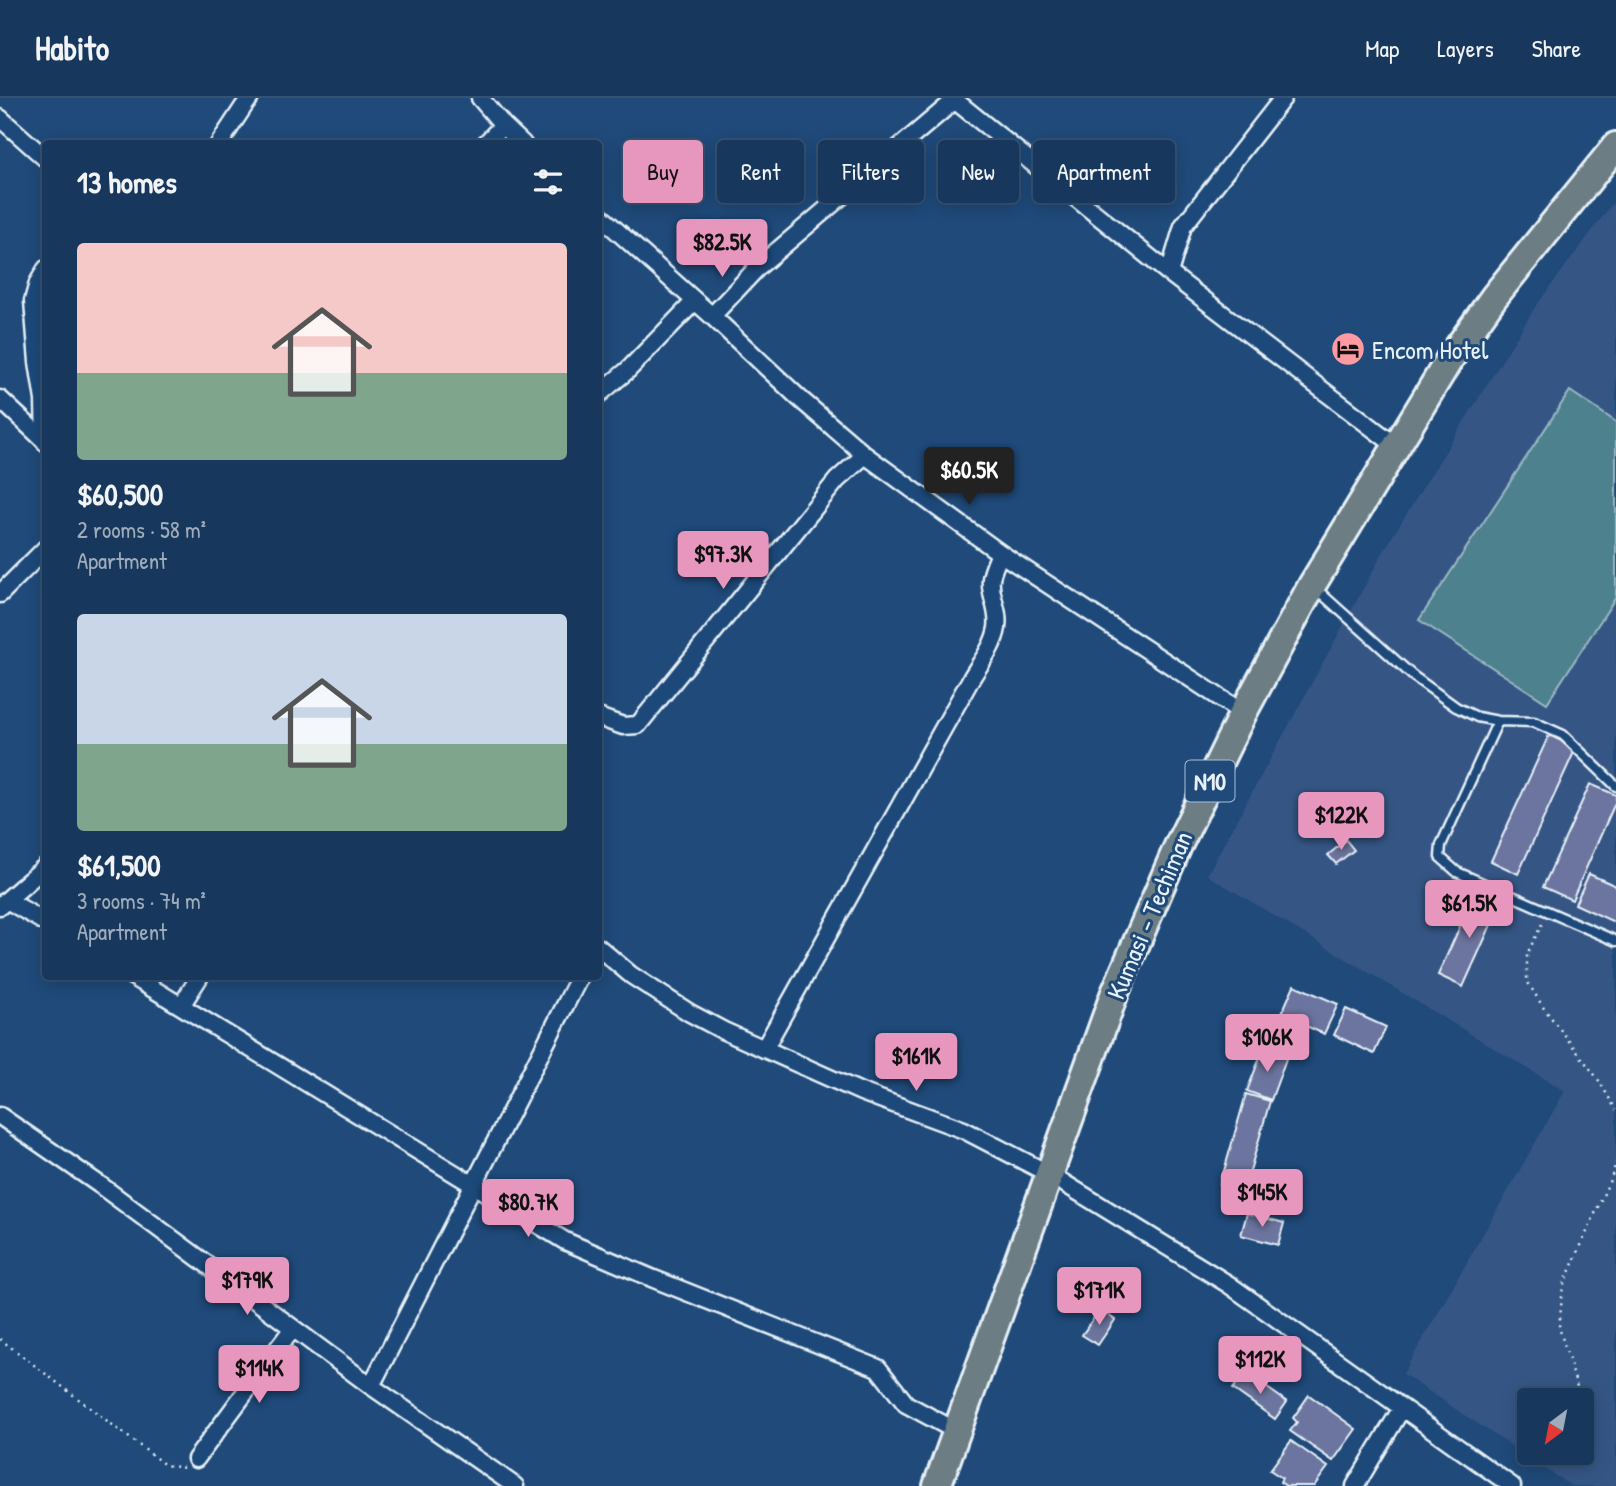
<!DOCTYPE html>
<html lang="en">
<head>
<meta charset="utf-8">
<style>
	:root { --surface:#17385c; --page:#244365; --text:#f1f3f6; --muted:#9eacbb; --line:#365272; --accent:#e797bd }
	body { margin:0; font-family:"Patrick Hand",sans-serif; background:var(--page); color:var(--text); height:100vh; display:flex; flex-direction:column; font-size:26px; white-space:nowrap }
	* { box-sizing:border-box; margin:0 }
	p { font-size:23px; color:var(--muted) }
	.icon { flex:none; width:38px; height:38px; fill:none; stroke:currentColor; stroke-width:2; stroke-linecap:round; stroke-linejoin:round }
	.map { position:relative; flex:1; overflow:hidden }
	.sheet { position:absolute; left:42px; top:42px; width:560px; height:840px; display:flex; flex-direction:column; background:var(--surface); border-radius:7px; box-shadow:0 4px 18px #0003,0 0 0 2px var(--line) }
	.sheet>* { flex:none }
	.top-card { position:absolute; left:623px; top:42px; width:665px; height:63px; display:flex; gap:14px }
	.needle { width:46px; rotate:212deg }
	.fabs { position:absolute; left:1517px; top:1290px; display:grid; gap:14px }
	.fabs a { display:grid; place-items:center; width:77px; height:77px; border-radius:7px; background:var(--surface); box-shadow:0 4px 18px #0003,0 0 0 2px var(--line); font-size:35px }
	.price { position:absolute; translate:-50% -60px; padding:0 16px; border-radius:7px; background:var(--accent); color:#111; font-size:23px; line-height:46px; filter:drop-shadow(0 2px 4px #0008) }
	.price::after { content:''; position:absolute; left:50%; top:42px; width:21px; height:16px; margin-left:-10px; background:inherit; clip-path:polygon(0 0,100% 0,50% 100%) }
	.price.selected { background:#222; color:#fff }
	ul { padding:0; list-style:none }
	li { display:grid; align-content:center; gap:14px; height:371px; padding:0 35px }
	li span { display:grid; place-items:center; height:217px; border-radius:7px; color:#555 }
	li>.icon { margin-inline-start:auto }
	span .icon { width:126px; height:126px; fill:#fffc; stroke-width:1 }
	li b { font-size:30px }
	h2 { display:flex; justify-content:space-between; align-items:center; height:84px; padding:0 35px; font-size:30px }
	.pill { padding:0 24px; border-radius:7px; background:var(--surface); box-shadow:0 4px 18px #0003,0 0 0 2px var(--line); font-size:24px; line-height:63px }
	.pill.selected { background:var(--accent); color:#111 }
	header { display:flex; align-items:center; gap:42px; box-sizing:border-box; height:98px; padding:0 35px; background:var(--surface); border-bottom:2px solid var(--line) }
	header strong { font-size:33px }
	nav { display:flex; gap:38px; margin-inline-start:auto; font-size:24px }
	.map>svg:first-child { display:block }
</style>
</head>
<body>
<header>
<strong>Habito</strong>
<nav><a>Map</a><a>Layers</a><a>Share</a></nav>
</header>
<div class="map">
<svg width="1616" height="1388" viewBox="0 0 1616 1388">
	<rect width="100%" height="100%" fill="#1f4a7a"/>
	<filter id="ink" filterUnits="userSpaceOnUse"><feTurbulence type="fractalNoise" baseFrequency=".0143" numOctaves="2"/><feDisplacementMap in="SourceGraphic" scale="14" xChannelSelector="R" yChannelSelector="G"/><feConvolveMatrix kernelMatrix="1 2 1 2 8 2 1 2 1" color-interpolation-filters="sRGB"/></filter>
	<g filter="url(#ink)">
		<path fill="#365785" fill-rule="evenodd" d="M1616,101v1287h-45l-168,-112 162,-283 -358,-216 179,-328 150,-241zM1530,1302h52v52h-52z"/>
		<path fill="#4e818e" stroke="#9bb9c3" stroke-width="2" d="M1570,293l46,31v175l-69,106 -128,-83z"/>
		<path fill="#6c759f" stroke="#e8f1f8" stroke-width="2" d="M1549,637l27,13 -58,126 -27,-13z
			M1590,686l26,11v6l-44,99 -29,-13z
			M1346,742l8,10 -18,14 -8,-9z
			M1589,776l27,12v37l-41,-19z
			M1475,795l25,12 -37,82 -25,-12z
			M1294,887l44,19 -14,30 -43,-19z
			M1346,911l40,18 -12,27 -40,-19z
			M1264,949l23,9 -16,44 -24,-9z
			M1246,996l24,7 -26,91 -24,-7z
			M1247,1115l37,10 -6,22 -37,-10z
			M1100,1211l15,11 -17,25 -16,-10z
			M1245,1274l42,30 -12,17 -42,-30z
			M1309,1297l47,34 -23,32 -43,-30 7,-9 -4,-4z
			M1291,1343l37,26 -14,19h-28l-6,-4 2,-4 -12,-8z"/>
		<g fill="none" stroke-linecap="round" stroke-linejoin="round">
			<g stroke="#e8f1f8" stroke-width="13">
				<path id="service" d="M1314,489l99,89 43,31 21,10 21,4 36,1 29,13 53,51
					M1498,623l-57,124 -1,12 17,15 159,69"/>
			</g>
			<g stroke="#e8f1f8" stroke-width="21">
				<path id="minor" d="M480,0l23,27 20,19
					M952,0l217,175 227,173
					M0,20l46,41
					M219,46l25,-38 6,-8
					M485,46l18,-19
					M598,116l114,102 87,82 66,57 135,98 243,160
					M1169,175l14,-47 100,-128
					M712,218l46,-49 197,-167
					M598,297l30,-25 66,-68
					M0,301l46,43
					M45,344l-1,-42 -6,-38 -5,-61 5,-18 8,-14
					M0,496l46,-46
					M598,619l25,9 15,-1 199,-245 28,-25
					M7,802l39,23
					M0,808l46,-40
					M598,849l33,28 59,38 34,18 137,61 103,38 85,44 179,110 284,202
					M132,878l433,265 89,38 224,89 28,36 50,27
					M181,908l19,-30
					M764,951l208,-372c9,-15 22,-31 25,-49 3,-19 -8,-32 -6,-49 1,-8 6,-18 9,-26
					M0,1018l100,69 271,201 144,100
					M371,1288l209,-410
					M196,1361l97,-131
					M1355,1388l47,-78"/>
			</g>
			<g stroke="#e8f1f8" stroke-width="32">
				<path id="trunk" d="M937,1388l177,-491 64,-149 65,-133 69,-128 137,-225 45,-63 122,-151"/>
			</g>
			<path stroke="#e8f1f8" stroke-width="2.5" stroke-dasharray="2 5" stroke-linecap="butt" d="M1542,826l-15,30v27l16,26 55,72 18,31
				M0,1241l165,126 19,3
				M1581,1302l-22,-73 4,-41 50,-113 3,-11
				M1582,1305l11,37"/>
			<use href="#service" stroke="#1f4a7a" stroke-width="8"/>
			<use href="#minor" stroke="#1f4a7a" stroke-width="16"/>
			<use href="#trunk" stroke="#6d7d84" stroke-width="26"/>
		</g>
	</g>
	<defs>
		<g id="hotel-disc" transform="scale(1.75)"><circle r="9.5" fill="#ff9aa2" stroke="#1f4a7a"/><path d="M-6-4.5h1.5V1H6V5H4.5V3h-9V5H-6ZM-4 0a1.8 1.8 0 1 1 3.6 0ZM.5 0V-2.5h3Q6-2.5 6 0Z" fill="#111"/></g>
	</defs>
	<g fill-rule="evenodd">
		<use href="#hotel-disc" x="1348" y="251"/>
	</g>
	<g text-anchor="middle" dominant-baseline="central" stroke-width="6" stroke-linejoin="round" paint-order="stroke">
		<rect fill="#1f4a7a" stroke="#acbfd2" stroke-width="2" x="1185.5" y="662.5" width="49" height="41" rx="5"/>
		<g font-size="24" font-weight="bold" fill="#e8f1f8">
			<text x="1210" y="683">N10</text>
		</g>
		<g font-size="26" fill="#e8f1f8" stroke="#1f4a7a" text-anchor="start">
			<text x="1372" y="251">Encom Hotel</text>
		</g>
		<g font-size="26" fill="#e8f1f8" stroke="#1f4a7a">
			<text transform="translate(1149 817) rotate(-67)">Kumasi - Techiman</text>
		</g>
	</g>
</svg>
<div class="fabs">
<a><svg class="needle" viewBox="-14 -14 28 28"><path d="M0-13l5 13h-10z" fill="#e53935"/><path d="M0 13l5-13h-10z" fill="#9eacbb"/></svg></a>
</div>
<b class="price" style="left:722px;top:181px">$82.5K</b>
<b class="price selected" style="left:969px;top:409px">$60.5K</b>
<b class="price" style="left:723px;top:493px">$97.3K</b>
<b class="price" style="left:1341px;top:754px">$122K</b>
<b class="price" style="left:1469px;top:842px">$61.5K</b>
<b class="price" style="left:1267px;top:976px">$106K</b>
<b class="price" style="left:916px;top:995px">$161K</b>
<b class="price" style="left:1262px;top:1131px">$145K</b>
<b class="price" style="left:528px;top:1141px">$80.7K</b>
<b class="price" style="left:247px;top:1219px">$179K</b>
<b class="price" style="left:1099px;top:1229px">$171K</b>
<b class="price" style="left:1260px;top:1298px">$112K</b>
<b class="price" style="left:259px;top:1307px">$114K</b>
<div class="top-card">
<a class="pill selected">Buy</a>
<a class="pill">Rent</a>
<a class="pill">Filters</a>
<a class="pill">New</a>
<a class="pill">Apartment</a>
</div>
<section class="sheet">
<h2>13 homes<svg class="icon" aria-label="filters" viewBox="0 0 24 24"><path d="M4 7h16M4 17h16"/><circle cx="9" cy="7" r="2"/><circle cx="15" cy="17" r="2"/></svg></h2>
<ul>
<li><span style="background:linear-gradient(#f6c9c9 60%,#7fa58c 0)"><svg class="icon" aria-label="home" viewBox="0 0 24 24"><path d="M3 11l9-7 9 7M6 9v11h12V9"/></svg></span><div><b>$60,500</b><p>2 rooms · 58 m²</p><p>Apartment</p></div></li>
<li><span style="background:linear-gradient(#c9d6e8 60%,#7fa58c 0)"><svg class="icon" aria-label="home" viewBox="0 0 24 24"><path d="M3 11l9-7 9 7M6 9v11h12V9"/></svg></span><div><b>$61,500</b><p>3 rooms · 74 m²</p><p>Apartment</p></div></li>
</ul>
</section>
</div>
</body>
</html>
